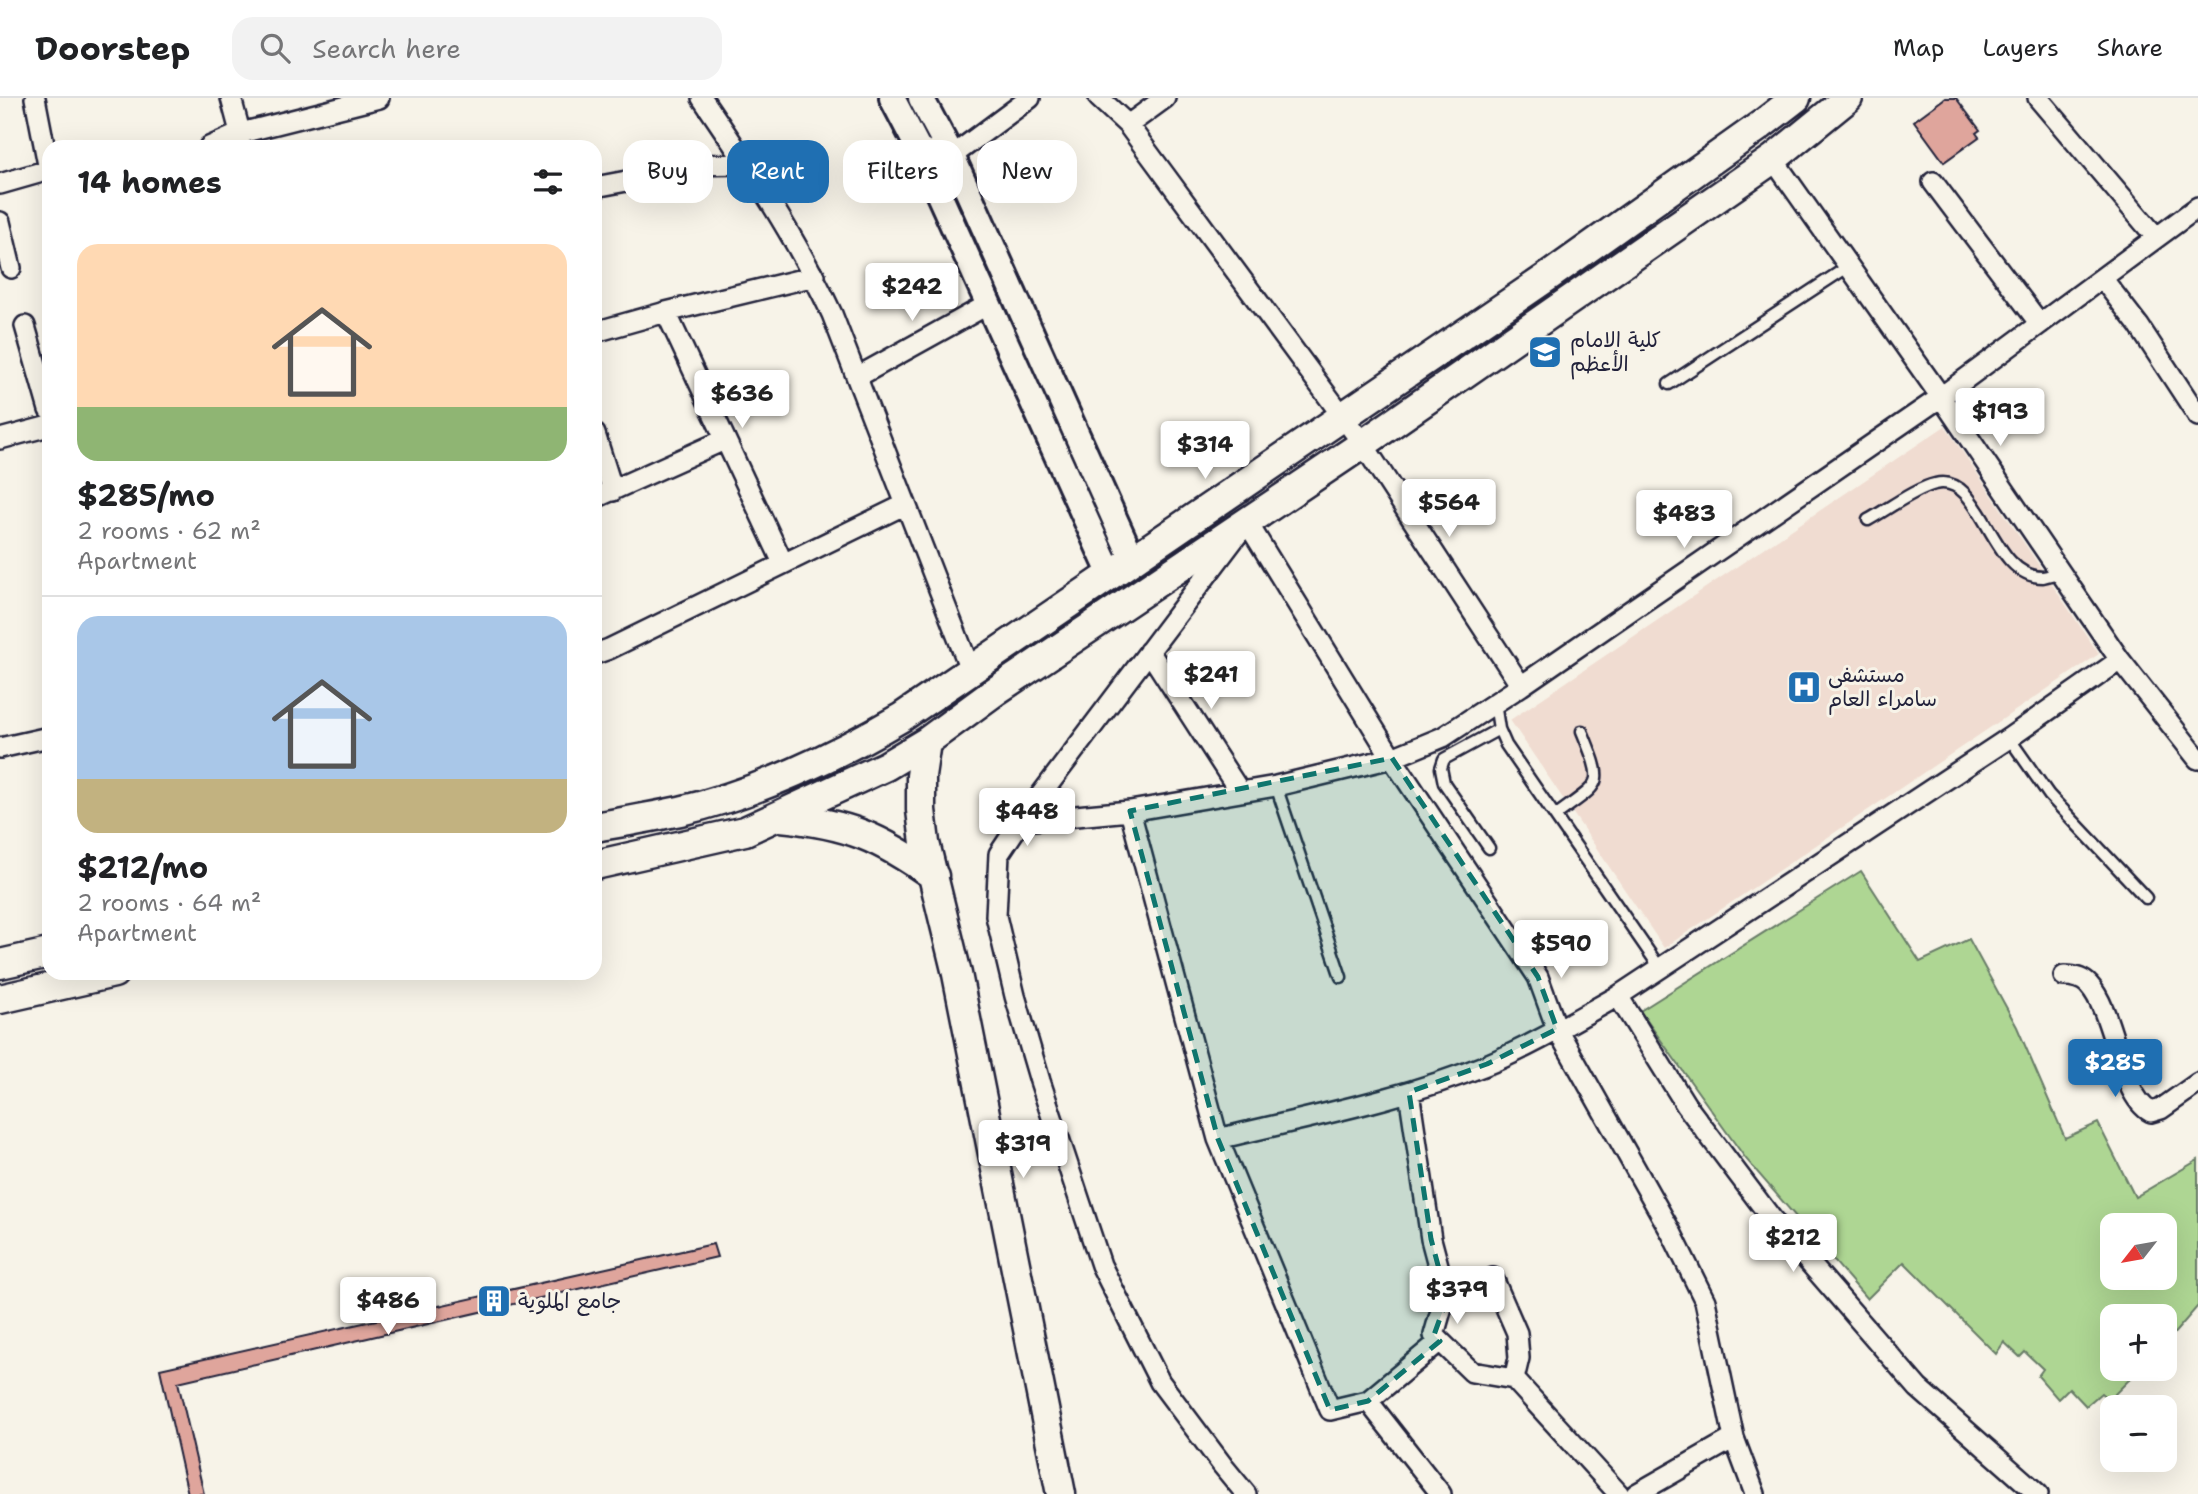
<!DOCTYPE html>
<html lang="en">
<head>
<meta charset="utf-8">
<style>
	:root { --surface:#fff; --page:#f2f2f2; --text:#202124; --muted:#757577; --line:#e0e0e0; --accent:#1f6fb2 }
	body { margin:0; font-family:"Shantell Sans","Playpen Sans Arabic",sans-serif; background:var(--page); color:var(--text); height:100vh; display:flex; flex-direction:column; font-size:26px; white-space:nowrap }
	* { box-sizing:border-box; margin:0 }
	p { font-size:23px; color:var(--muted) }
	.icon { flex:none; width:38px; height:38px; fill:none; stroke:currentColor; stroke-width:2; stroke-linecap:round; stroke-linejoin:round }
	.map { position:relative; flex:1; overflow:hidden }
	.details { position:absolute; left:42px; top:42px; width:560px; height:840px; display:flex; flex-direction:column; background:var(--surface); border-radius:21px; box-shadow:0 7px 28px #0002 }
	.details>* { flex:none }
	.guide { position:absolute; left:623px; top:42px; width:665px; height:63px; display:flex; gap:14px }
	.needle { width:46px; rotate:239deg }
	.fabs { position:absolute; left:2100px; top:1115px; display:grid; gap:14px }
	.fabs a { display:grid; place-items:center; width:77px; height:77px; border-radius:14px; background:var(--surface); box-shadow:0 7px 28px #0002; font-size:35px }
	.price { position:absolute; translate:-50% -60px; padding:0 16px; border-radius:7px; background:#fff; color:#222; font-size:23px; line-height:46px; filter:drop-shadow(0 2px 4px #0008) }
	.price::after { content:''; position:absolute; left:50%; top:42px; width:21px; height:16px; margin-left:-10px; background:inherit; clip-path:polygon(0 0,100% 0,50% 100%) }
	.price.current { background:var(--accent); color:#fff }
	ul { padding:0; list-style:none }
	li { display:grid; align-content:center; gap:14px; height:371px; padding:0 35px }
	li+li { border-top:2px solid var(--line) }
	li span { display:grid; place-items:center; height:217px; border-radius:21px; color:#555 }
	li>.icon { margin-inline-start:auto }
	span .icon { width:126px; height:126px; fill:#fffc; stroke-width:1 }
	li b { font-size:30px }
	h2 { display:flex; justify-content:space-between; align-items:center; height:84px; padding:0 35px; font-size:30px }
	.pill { padding:0 24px; border-radius:21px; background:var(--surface); box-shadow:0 7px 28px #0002; font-size:24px; line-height:63px }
	.pill.current { background:var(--accent); color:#fff }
	header { display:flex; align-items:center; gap:42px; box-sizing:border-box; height:98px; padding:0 35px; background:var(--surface); border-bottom:2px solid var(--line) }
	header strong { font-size:33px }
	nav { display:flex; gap:38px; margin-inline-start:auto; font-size:24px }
	.search { width:490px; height:63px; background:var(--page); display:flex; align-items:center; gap:18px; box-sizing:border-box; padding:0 24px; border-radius:21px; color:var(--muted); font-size:26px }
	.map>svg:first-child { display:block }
</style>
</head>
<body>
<header>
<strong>Doorstep</strong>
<div class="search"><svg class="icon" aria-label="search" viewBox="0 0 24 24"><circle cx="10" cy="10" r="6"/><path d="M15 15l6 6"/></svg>Search here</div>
<nav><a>Map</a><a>Layers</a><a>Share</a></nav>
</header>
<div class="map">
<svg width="2198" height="1396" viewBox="0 0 2198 1396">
	<rect width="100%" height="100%" fill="#f7f3e8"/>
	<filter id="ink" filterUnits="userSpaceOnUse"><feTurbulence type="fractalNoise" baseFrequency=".0143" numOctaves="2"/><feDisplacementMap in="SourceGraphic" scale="14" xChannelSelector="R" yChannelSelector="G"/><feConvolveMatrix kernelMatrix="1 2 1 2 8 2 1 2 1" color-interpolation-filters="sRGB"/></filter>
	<g filter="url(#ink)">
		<path fill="#f0dcd1" d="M1945,328l154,228 -435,294 -154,-228z"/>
		<path fill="#aed693" stroke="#687c67" stroke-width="2" fill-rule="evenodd" d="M1861,773l59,91 49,-23 48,88 48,111 33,-15 37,74 63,-37v146l-33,38v-28h-53v52l28,1 -31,31 -8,-7 -15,13 -17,-18 -11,11 -20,-23 5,-7 -18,-17 -5,5 -16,-15 -8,12 -92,-92 -37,37 -121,-140 -106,-148zM2112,1127h53v53h-53z"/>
		<path fill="#dfa59c" stroke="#22223b" stroke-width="2" d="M1945,0h11l24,32 -4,3 3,4 -35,25 -30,-41z
			M713,1146l4,13 -539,125 26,112h-16l-28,-125z"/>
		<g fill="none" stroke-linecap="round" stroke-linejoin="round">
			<g stroke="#22223b" stroke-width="15">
				<path id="service" d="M1669,286l180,-118
					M1868,422c17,-9 48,-32 67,-36 49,-12 54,93 108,93 5,-1 11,-3 16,-4
					M1495,605l4,26 7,16 154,223
					M2009,640l40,57 97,103
					M1276,688l65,191
					M1555,718c48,-36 50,-28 27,-85
					M1489,750l-45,-65 -3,-15 3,-9 55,-30"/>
			</g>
			<g stroke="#22223b" stroke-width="24">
				<path id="minor" d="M231,0l13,49
					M702,0c47,69 94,139 130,216l138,355
					M1099,0l29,27 235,319 158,242
					M2038,0l118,139
					M1128,27l37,-27
					M917,48l22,9 13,1 78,-58
					M209,49l32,-14 138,-35
					M1773,61l168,238 179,263 78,99
					M1933,84l107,142
					M0,86l49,-14 -14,-72
					M595,89l37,-7 55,-15 59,-1
					M0,124l11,46
					M2102,180l37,48 59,90
					M666,214l117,251
					M25,228l24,84
					M595,234l71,-20 149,-36
					M857,279l130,-72
					M595,336l18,57
					M0,341l49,-13
					M595,400l129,-58
					M1149,553l91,141
					M595,556l14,-5 297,-145
					M0,650l49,-11
					M1130,713l146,-25 116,-28 51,-21 78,-51 420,-289 257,-190
					M1021,723l109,-10 88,328 112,271 38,-9 73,93
					M2064,878c9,0 19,2 25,9 26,28 30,110 62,127l10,-3 37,-26
					M1618,898l68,109 89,118 143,165 120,106
					M1409,994l22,147 16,60 -5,8 -8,28 38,37 42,7 105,115
					M1218,1041c90,-22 182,-39 268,-74 46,-19 89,-45 132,-69l391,-258 111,-78
					M1493,1180l24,55 2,25 -5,21
					M1368,1303l72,-60
					M1246,1396l-23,-28 -63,-84 -59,-117 -61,-184 -25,-85 -19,-80 3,-62 22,-33 226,-299 145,236 146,219 19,52 114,203 34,69 29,137 21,56
					M1636,1396l98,-56"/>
			</g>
			<g stroke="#22223b" stroke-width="30">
				<path id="tertiary" d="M892,0l25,48 194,429
					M921,0l31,58 181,404"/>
			</g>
			<g stroke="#22223b" stroke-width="33">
				<path id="secondary" d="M926,644l-5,34v34l4,33 32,131 104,520
					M781,719c67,7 99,20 153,59
					M595,729c28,-5 57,-10 85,-16 75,-17 156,-55 222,-94l647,-441 212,-151 35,-27
					M595,767l150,-34 141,-65 40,-24 71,-52 366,-246 410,-285 75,-61
					M0,866l49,-11
					M0,901l114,-26"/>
			</g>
			<use href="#service" stroke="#f7f3e8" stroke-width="10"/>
			<use href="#minor" stroke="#f7f3e8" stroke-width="19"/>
			<use href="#tertiary" stroke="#f7f3e8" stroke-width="24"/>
			<use href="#secondary" stroke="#f7f3e8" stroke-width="28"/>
		</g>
	</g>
	<path fill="#0f766e" fill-opacity="0.2" stroke="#0f766e" stroke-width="5" stroke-dasharray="14 9" stroke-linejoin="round" d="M1392,660l146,219 19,52 -70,35 -78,28 22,147 16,60 -13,36 6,6 -72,60 -38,9 -112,-271 -88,-328z"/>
	<defs>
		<g id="university-square" transform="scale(1.75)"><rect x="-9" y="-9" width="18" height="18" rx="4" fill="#1f6fb2" stroke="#f7f3e8"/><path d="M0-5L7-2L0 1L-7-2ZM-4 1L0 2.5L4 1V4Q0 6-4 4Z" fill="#fff"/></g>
		<g id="hospital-square" transform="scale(1.75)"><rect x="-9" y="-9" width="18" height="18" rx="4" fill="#1f6fb2" stroke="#f7f3e8"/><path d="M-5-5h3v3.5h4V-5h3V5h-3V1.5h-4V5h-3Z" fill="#fff"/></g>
		<g id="building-square" transform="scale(1.75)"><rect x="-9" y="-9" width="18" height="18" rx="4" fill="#1f6fb2" stroke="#f7f3e8"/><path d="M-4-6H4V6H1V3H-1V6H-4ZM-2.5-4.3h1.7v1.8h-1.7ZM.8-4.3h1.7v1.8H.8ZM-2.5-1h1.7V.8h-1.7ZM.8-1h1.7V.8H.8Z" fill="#fff"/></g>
	</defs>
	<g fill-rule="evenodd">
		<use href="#university-square" x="1545" y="254"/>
		<use href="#hospital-square" x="1804" y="589"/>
		<use href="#building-square" x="494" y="1203"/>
	</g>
	<g text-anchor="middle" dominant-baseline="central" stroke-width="6" stroke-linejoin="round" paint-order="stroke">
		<g font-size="21" fill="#22223b" stroke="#f7f3e8" text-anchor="start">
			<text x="1570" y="242">كلية الامام<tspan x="1570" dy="24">الأعظم</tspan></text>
			<text x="1828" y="577">مستشفى<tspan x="1828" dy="24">سامراء العام</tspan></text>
			<text x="518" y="1203">جامع الملوية</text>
		</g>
	</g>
</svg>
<div class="fabs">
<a><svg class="needle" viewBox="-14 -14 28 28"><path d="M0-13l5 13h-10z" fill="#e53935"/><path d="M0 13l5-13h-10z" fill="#757577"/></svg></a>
<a>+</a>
<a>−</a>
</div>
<b class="price" style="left:912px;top:225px">$242</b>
<b class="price" style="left:742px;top:332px">$636</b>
<b class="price" style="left:2000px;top:350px">$193</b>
<b class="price" style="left:1205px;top:383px">$314</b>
<b class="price" style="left:1449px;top:441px">$564</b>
<b class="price" style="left:1684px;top:452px">$483</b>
<b class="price" style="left:1211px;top:613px">$241</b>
<b class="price" style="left:1027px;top:750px">$448</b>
<b class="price" style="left:1561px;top:882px">$590</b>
<b class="price current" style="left:2115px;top:1001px">$285</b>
<b class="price" style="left:1023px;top:1082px">$319</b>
<b class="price" style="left:1793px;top:1176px">$212</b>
<b class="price" style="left:1457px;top:1228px">$379</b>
<b class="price" style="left:388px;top:1239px">$486</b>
<div class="guide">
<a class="pill">Buy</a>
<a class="pill current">Rent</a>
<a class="pill">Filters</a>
<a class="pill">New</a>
</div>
<section class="details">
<h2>14 homes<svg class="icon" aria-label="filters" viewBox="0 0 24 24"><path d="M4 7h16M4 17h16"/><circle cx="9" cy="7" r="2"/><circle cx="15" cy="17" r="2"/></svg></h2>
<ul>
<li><span style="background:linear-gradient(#ffd9b3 75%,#8fb573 0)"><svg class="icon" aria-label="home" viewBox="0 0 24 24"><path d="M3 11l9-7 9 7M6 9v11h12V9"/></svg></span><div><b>$285/mo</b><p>2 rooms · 62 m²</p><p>Apartment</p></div></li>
<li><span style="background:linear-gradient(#a9c7e8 75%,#c2b280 0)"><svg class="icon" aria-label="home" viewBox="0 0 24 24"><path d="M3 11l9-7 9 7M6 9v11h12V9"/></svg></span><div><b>$212/mo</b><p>2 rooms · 64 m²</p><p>Apartment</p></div></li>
</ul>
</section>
</div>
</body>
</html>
